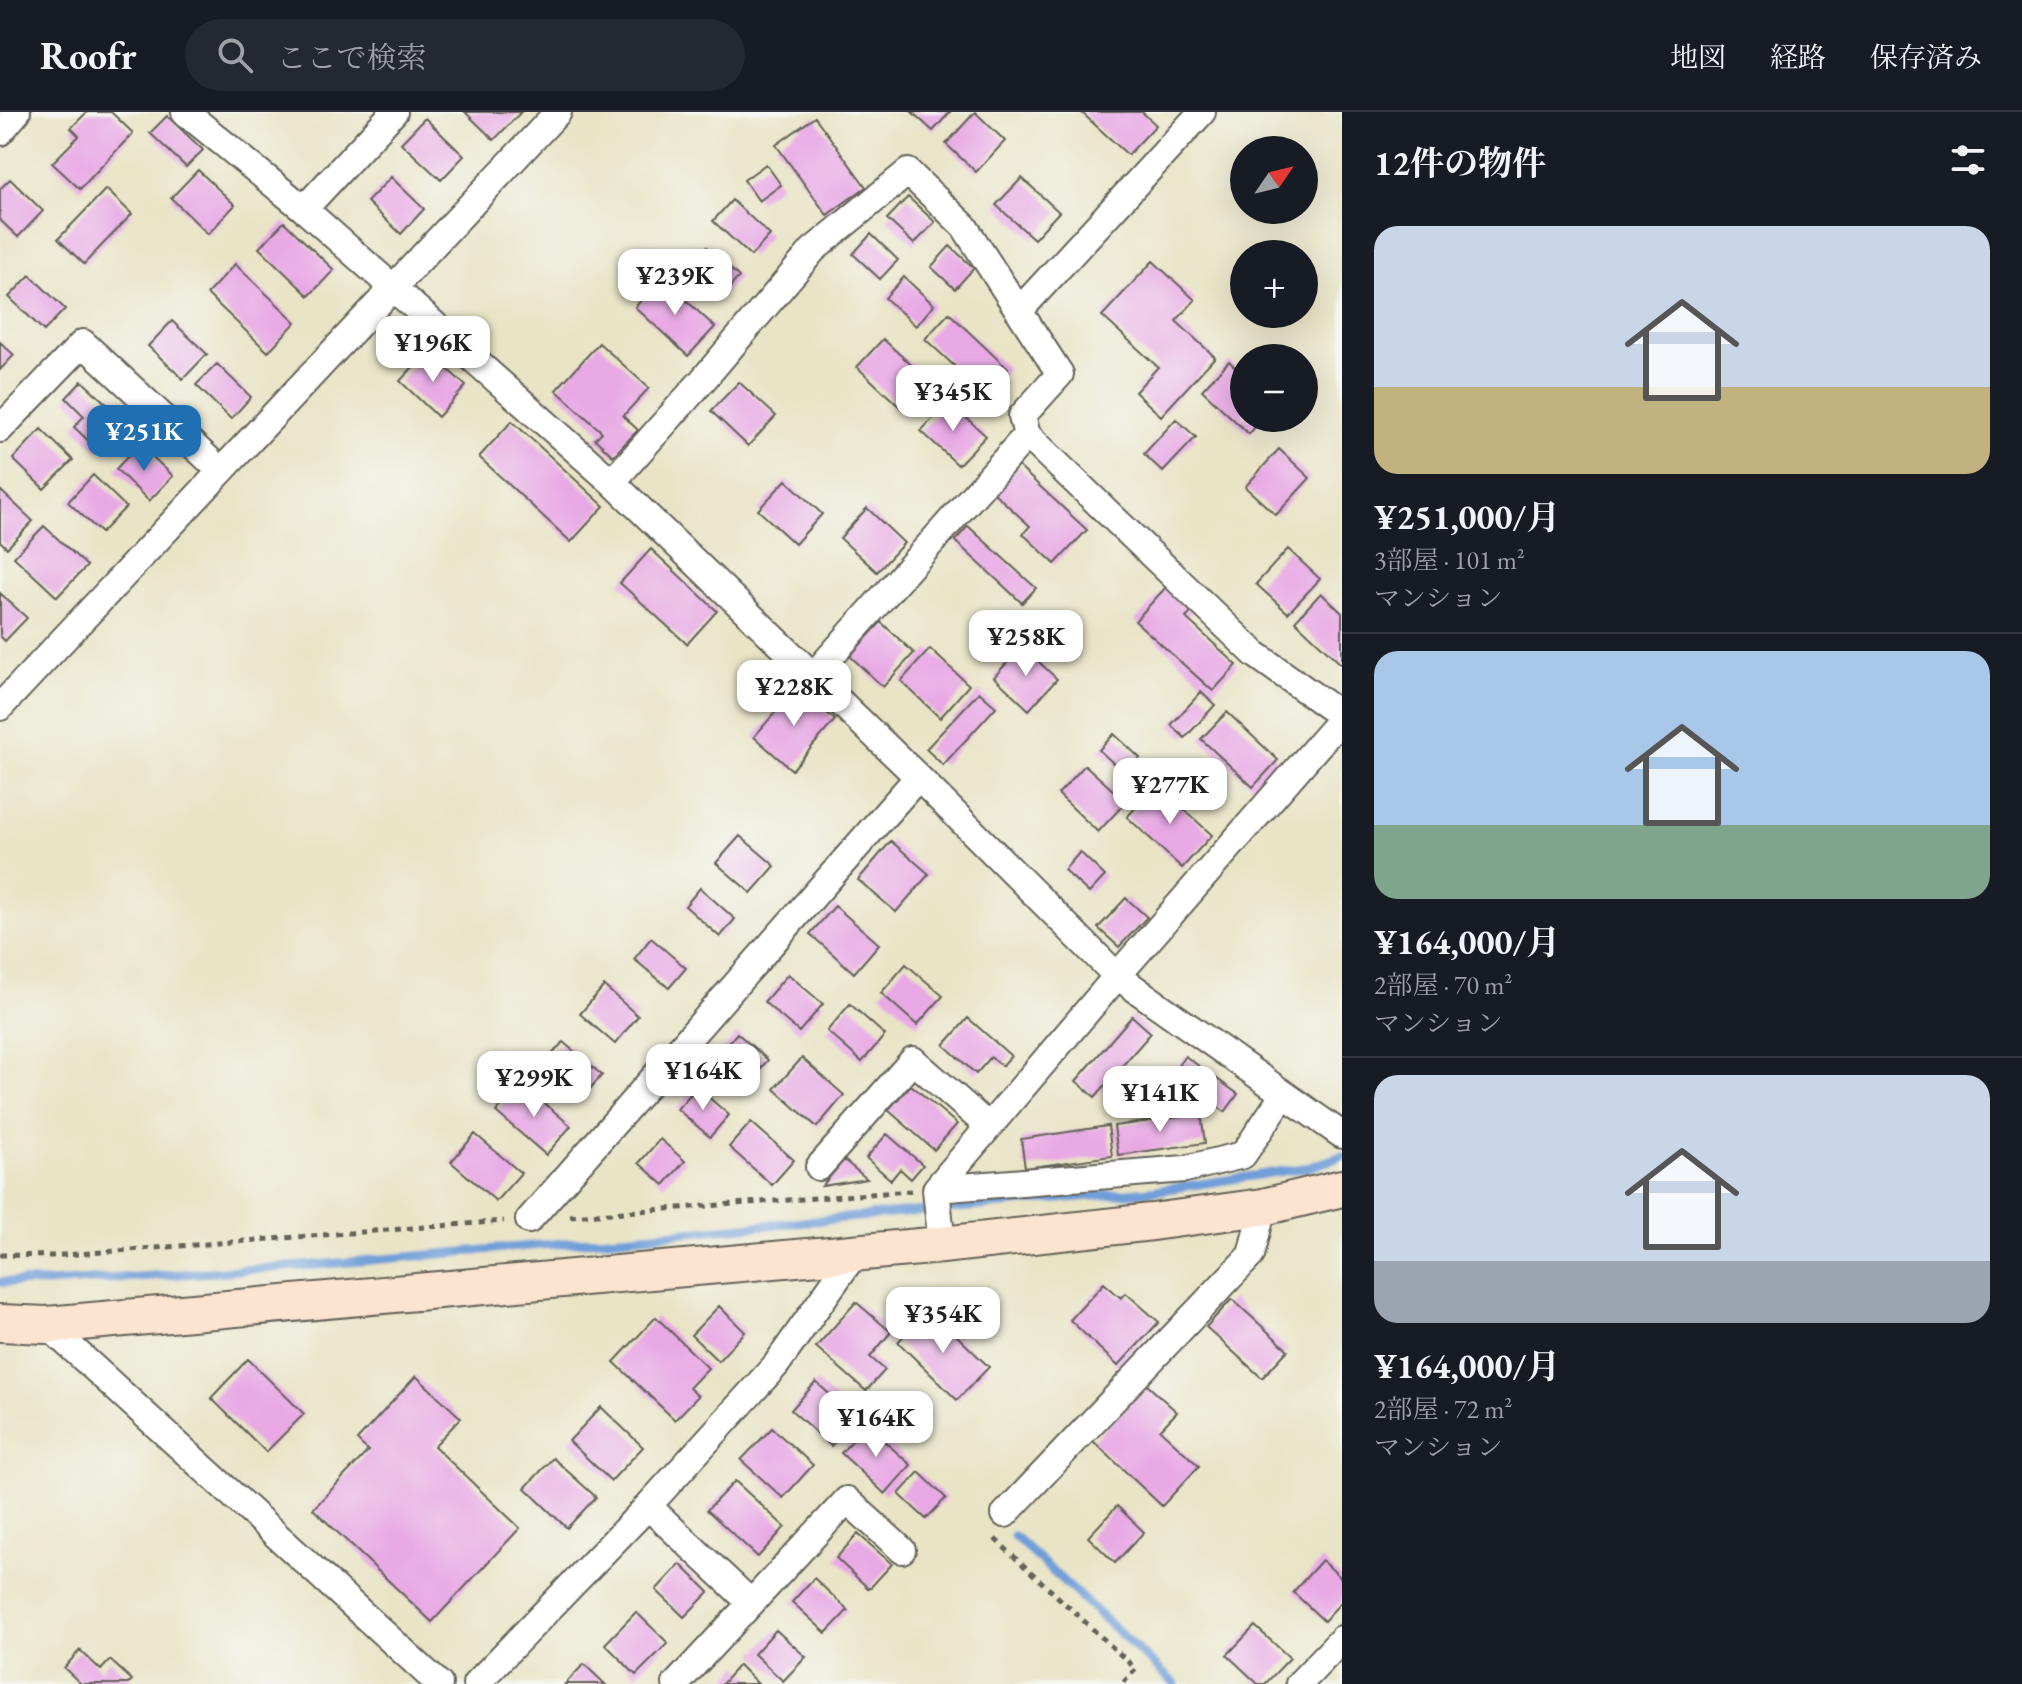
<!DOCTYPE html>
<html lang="ja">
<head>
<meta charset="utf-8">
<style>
	:root { --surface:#171b24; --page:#242831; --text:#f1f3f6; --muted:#9ea1a6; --line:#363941; --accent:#1f6fb2 }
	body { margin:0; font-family:"EB Garamond","Noto Serif JP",serif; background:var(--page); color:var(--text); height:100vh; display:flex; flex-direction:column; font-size:30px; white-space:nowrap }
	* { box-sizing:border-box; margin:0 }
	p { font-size:26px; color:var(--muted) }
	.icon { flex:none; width:44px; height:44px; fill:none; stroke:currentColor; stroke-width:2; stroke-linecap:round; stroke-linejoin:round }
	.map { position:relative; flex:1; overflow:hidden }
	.details { display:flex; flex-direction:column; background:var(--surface); width:680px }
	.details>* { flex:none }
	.needle { width:52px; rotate:55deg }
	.buttons { position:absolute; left:1230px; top:24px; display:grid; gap:16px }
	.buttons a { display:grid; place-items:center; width:88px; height:88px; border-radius:50%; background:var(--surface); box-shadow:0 8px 32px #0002; font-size:40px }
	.price { position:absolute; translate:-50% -68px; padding:0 18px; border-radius:16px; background:#fff; color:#222; font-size:26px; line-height:52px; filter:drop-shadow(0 2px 4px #0008) }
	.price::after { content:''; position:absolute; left:50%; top:48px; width:24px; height:18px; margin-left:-12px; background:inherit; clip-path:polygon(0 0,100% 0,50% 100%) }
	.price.active { background:var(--accent); color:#fff }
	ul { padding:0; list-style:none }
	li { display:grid; align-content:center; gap:16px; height:424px; padding:0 32px }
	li+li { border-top:2px solid var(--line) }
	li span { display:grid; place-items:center; height:248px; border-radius:24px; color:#555 }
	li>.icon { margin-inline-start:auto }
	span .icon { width:144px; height:144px; fill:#fffc; stroke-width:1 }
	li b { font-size:34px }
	h2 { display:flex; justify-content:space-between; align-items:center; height:96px; padding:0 32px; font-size:34px }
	header { display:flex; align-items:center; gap:48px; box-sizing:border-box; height:112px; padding:0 40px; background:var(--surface); border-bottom:2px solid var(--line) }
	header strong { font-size:38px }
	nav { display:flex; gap:44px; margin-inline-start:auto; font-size:28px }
	.search { width:560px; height:72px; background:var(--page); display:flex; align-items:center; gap:20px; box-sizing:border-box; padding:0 28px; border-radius:44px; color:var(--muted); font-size:30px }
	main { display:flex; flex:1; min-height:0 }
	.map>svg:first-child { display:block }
</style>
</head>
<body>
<header>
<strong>Roofr</strong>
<div class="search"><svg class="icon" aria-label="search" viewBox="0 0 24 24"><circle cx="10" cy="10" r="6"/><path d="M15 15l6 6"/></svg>ここで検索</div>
<nav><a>地図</a><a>経路</a><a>保存済み</a></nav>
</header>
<main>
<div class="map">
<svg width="1342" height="1572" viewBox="0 0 1342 1572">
	<rect width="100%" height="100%" fill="#f6f6f2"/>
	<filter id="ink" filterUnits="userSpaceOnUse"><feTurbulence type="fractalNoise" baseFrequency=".0125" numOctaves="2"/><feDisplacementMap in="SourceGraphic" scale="16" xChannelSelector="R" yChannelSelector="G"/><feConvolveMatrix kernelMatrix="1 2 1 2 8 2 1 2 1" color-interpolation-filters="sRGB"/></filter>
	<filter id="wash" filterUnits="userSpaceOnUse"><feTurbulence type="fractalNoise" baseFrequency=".006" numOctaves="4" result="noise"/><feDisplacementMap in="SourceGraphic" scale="32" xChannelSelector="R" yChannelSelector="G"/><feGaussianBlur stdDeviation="1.8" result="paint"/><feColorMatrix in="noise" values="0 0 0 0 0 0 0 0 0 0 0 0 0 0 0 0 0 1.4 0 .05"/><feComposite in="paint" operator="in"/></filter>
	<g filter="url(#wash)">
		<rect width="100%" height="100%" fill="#e9e4c6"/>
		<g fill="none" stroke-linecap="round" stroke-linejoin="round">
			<path stroke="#709ed8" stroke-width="9" d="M0,1170l47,1 269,-18 845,-75 149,-23 32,-11
				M1014,1424l161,148"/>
		</g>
		<g id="blocks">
			<path fill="#e8a9e5" d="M87,0h24l22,21 -53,56 -28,-26 27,-27 -8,-8z
				M465,0h56l-27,28z
				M912,0h38l-17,19z
				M975,0l30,29 -29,31 -30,-28z
				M1081,0h61l14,13 -28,30z
				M167,4l36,34 -17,17 -36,-34z
				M815,5l51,70 -39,28 -51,-70z
				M425,6l39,38 -23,24 -40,-37z
				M766,52l15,21 -22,16 -15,-21z
				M198,58l37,35 -27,29 -37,-36z
				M391,65l33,32 -23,25 -34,-32z
				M1022,66l37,34 -25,27 -38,-34z
				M10,67l33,32 -25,26 -18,-17v-31z
				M106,77l26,25 -48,50 -26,-25z
				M908,85l27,25 -21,22 -27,-25z
				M732,88l38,35 -19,21 -38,-35z
				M284,110l50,48 -25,26 -50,-48z
				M871,122l27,26 -18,19 -27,-25z
				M950,134l24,22 -19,21 -24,-22z
				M707,135l32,30 -20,22 -33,-30z
				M1153,149l42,39 -19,21 39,36 -54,59 -26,-24 23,-25 -56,-51z
				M235,152l61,58 -28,30 -61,-58z
				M30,163l35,34 -21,22 -35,-34z
				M904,165l30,28 -18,21 -31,-28z
				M662,166l53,49 -27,29 -53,-49z
				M949,201l59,56 -23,25 -60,-55z
				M172,209l35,33 -24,25 -35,-33z
				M883,227l46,42 -26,29 -46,-43z
				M0,230l14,13 -14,15z
				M599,231l50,45 -26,28 15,14 -25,26 -18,-17 7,-7 -46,-42z
				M428,239l38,35 -28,31 -38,-36z
				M1229,249l15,15v42h19l-14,16 -47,-44z
				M217,252l34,33 -20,22 -35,-34z
				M82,269l45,42 -28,28 -25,-24 10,-11 -18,-18z
				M739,270l37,34 -28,30 -37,-35z
				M948,289l38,35 -28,29 -37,-34z
				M1176,307l20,18 -33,35 -19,-18z
				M512,309l92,85 -33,36 -92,-85z
				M41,317l32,31 -29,29 -31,-30z
				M139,332l34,32 -24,25 -33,-32z
				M1279,337l31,29 -34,37 -31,-28z
				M1018,354l69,64 -32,34 -32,-30 7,-8 -37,-34z
				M93,363l33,32 -25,26 -33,-31z
				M786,368l36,34 -27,30 -37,-34z
				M0,378l33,31 -26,27 -7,-7z
				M867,396l37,35 -27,29 -37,-34z
				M44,414l43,40 -30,31 -43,-40z
				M968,414l68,62 -14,15 -67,-62z
				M651,437l66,62 -30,33 -67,-61z
				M1288,437l32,30 -32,34 -32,-29z
				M1167,474l26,24 -7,8 51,47 -24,26 -78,-70z
				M0,481l27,25 -22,23 -5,-5z
				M1321,481l21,20v52l-47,-44z
				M881,510l33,31 -31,34 -33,-31z
				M1022,534l35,33 -28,31 -35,-33z
				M930,537l39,36 -29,33 -39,-37z
				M797,575l38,33 -43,50 -38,-33z
				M979,580l17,15 -53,58 -17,-16z
				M1201,580l14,13 -30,33 -14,-13z
				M1227,600l51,48 -25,27 -52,-48z
				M1114,622l26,24 -15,16 -26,-24z
				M1085,653l41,37 -28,30 -40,-38z
				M1157,673l55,50 -30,33 -55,-51z
				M740,724l35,30 -24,27 -35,-30z
				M891,729l38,33 -33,38 -38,-32z
				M1080,740l25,24 -16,17 -25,-23z
				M700,776l35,31 -15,18 -35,-31z
				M1126,786l21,19 -28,30 -21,-19z
				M835,794l44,38 -25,29 -44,-39z
				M651,826l35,30 -17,20 -35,-29z
				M906,852l37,32 -26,29 -36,-32z
				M788,862l35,30 -24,28 -35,-30z
				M604,874l34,30 -23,28 -35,-30z
				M850,892l35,31 -23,27 -35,-31z
				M1132,904l19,17 -56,64 -19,-16z
				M968,906l43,38 -9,10 -11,-9 -15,17 -32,-29z
				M737,921l31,27 -22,25 -31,-26z
				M563,930l39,33 -21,24 -39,-33z
				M1185,944l53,38 -13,18 -53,-38z
				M802,946l42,37 -27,32 -43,-38z
				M521,971l50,43 -25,29 -50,-43z
				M911,973l46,39 -23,26 -46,-40z
				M697,975l32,28 -19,22 -33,-28z
				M1201,1002l4,29 -87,12 -4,-29z
				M751,1010l43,38 -22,25 -43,-38z
				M1108,1014l4,30 -87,12 -4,-29z
				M475,1022l46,39 -25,28 -45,-39z
				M887,1022l36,31 -12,14 -11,-10 -9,11 -25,-22z
				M660,1027l25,22 -21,24 -25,-22z
				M844,1048l23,19 -45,7z
				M1104,1171l17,15 5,-5 33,29 -41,44 -48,-46z
				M1232,1187l56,51 -26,28 -56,-51z
				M856,1190l35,30 -21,25 15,13 -19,21 -50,-44z
				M719,1194l26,26 -27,29 -27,-26z
				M929,1197l60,58 -32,33 -59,-58z
				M656,1205l52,51 -19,20 9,8 -23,24 -61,-58z
				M248,1247l56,55 -38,38 -55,-54z
				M416,1264l45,42 -27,28 86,82 -88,94 -119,-113 55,-58 -11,-11z
				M816,1270l40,36 -25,28 -40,-36z
				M1146,1272l31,28 -17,18 39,36 -37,40 -69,-65z
				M601,1295l42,40 -32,34 -42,-40z
				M866,1313l45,40 -26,29 -44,-41z
				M772,1316l41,37 -30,33 -42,-38z
				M553,1346l43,39 -29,31 -42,-40z
				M919,1360l27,26 -20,21 -27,-25z
				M735,1369l50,46 -27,30 -51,-47z
				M1117,1394l27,26 -29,31 -27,-26z
				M858,1422l34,30 -23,25 -33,-31z
				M1322,1448l20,19v22l-18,20 -31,-29z
				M680,1452l29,28 -25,25 -28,-27z
				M814,1466l34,32 -22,23 -34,-31z
				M636,1500l32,31 -32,32 -31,-31z
				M1255,1514l35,32 -25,26h-7l-31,-29z
				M776,1518l30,27 -23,24 -29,-27z
				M80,1538l21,20 9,-10 22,20 -4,4h-47l-17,-16z
				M584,1552l21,20h-40z
				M739,1553l19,19h-36z"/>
		</g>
	</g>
	<g filter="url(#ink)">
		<use href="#blocks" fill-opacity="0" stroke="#646258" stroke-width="2"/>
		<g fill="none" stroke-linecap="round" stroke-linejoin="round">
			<g stroke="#646258" stroke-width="30">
				<path id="street" d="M185,0l119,97 308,273 306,295 199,199 225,159
					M0,20l17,-20
					M304,97l90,-97
					M0,317l83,-86 138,128
					M1027,323l228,219 87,62
					M612,370l90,-101 111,-131 95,-78 56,54 55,85
					M813,564l214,-241 -5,-19 38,-42 -41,-63 183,-199
					M0,595l558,-595
					M819,1055l94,-107 76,67
					M936,1077l249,-20 58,-14 41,-61
					M529,1108l389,-443
					M942,1133l-6,-56 181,-213 225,-258
					M47,1213l392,359
					M648,1394l103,97
					M1005,1402l246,-259 12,-48
					M476,1572l172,-178 128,-141 79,-112
					M676,1572l171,-184 55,50
					M1299,1572l43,-45"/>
			</g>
			<g stroke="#646258" stroke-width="40">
				<path id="secondary" d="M0,1211l47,2 895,-80 210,-23 111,-15 79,-19"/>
			</g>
			<path stroke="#646258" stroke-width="5" stroke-dasharray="6 6" stroke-linecap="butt" d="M570,1104l341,-25
				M0,1143l51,1 453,-35
				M995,1427l141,130 -14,15"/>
			<use href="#street" stroke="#fff" stroke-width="26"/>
			<use href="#secondary" stroke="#fde4d1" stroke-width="36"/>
		</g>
	</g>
</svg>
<div class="buttons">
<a><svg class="needle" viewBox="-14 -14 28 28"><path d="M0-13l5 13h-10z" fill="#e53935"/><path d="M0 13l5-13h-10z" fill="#9ea1a6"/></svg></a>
<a>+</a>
<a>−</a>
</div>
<b class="price" style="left:675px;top:205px">¥239K</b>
<b class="price" style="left:433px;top:272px">¥196K</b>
<b class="price" style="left:953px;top:321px">¥345K</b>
<b class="price active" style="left:144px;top:361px">¥251K</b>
<b class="price" style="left:1026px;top:566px">¥258K</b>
<b class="price" style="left:794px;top:616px">¥228K</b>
<b class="price" style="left:1170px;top:714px">¥277K</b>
<b class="price" style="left:703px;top:1000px">¥164K</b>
<b class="price" style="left:534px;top:1007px">¥299K</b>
<b class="price" style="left:1160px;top:1022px">¥141K</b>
<b class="price" style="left:943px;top:1243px">¥354K</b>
<b class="price" style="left:876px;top:1347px">¥164K</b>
</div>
<section class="details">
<h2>12件の物件<svg class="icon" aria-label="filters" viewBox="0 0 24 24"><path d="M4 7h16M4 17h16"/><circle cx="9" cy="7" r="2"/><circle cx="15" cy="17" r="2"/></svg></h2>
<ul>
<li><span style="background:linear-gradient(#c9d6e8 65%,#c2b280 0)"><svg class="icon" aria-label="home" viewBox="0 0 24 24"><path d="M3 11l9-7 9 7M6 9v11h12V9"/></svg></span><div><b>¥251,000/月</b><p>3部屋 · 101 m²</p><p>マンション</p></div></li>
<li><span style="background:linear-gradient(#a9c7e8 70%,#7fa58c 0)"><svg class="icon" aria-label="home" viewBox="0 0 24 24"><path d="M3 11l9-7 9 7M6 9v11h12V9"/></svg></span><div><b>¥164,000/月</b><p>2部屋 · 70 m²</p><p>マンション</p></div></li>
<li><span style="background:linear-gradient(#c9d6e8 75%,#9aa5b1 0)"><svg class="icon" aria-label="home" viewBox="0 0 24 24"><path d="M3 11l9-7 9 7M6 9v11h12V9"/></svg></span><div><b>¥164,000/月</b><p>2部屋 · 72 m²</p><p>マンション</p></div></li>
</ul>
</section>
</main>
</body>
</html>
